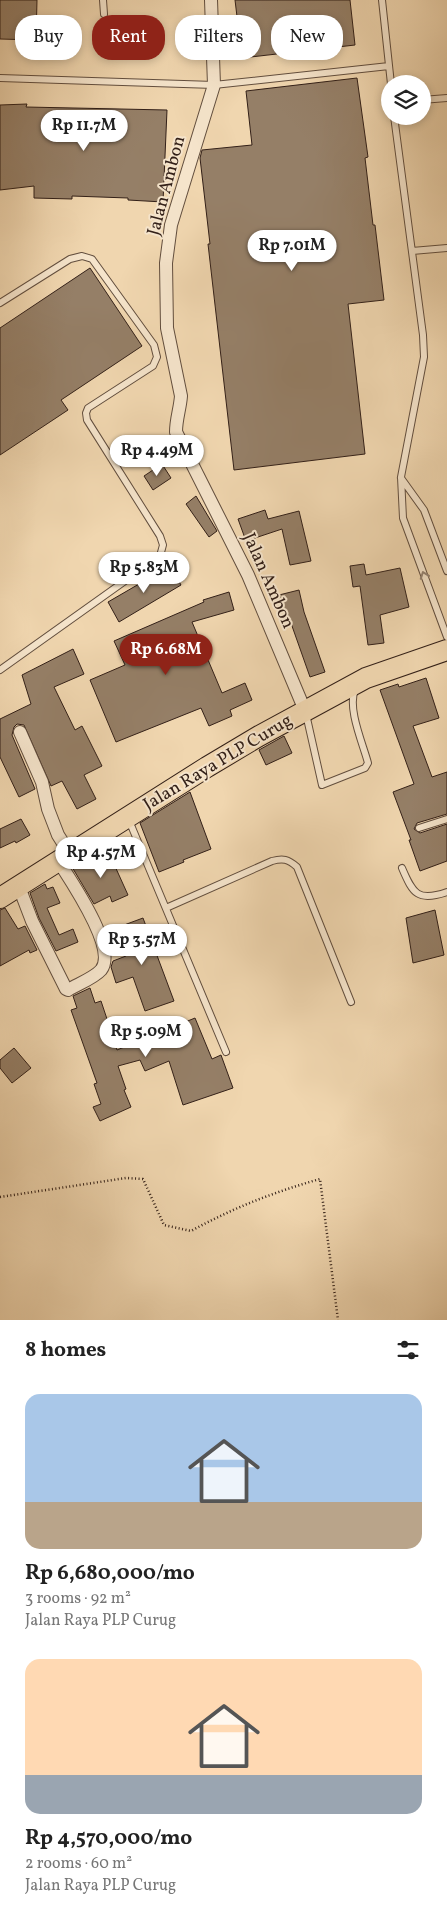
<!DOCTYPE html>
<html lang="en">
<head>
<meta charset="utf-8">
<style>
	:root { --surface:#fff; --page:#f2f2f2; --text:#222; --muted:#767676; --accent:#8f2418 }
	body { margin:0; font-family:Vollkorn,serif; background:var(--page); color:var(--text); height:100vh; display:flex; flex-direction:column; font-size:19px; white-space:nowrap }
	* { box-sizing:border-box; margin:0 }
	p { font-size:16px; color:var(--muted) }
	.icon { flex:none; width:28px; height:28px; fill:none; stroke:currentColor; stroke-width:2; stroke-linecap:round; stroke-linejoin:round }
	.map { position:relative; height:1320px; overflow:hidden }
	.side { display:flex; flex-direction:column; background:var(--surface); flex:1 }
	.side>* { flex:none }
	.guide { position:absolute; left:15px; top:15px; width:418px; height:45px; display:flex; gap:10px }
	.controls { position:absolute; left:381px; top:75px; display:grid; gap:10px }
	.controls a { display:grid; place-items:center; width:50px; height:50px; border-radius:50%; background:var(--surface); box-shadow:0 2px 8px #0003; font-size:25px }
	.price { position:absolute; translate:-50% -42px; padding:0 11px; border-radius:18px; background:#fff; color:#222; font-size:16px; line-height:32px; filter:drop-shadow(0 1px 2px #0008) }
	.price::after { content:''; position:absolute; left:50%; top:30px; width:15px; height:11px; margin-left:-8px; background:inherit; clip-path:polygon(0 0,100% 0,50% 100%) }
	.price.on { background:var(--accent); color:#fff }
	ul { padding:0; list-style:none }
	li { display:grid; align-content:center; gap:10px; height:265px; padding:0 25px }
	li span { display:grid; place-items:center; height:155px; border-radius:15px; color:#555 }
	li>.icon { margin-inline-start:auto }
	span .icon { width:90px; height:90px; fill:#fffc; stroke-width:1 }
	li b { font-size:21px }
	h2 { display:flex; justify-content:space-between; align-items:center; height:60px; padding:0 25px; font-size:21px }
	.tag { padding:0 18px; border-radius:20px; background:var(--surface); box-shadow:0 2px 8px #0003; font-size:18px; line-height:45px }
	.tag.on { background:var(--accent); color:#fff }
	.map>svg:first-child { display:block }
</style>
</head>
<body>
<div class="map">
<svg width="447" height="1320" viewBox="0 0 447 1320">
	<rect width="100%" height="100%" fill="#f0d6af"/>
	<filter id="stains"><feTurbulence type="fractalNoise" baseFrequency=".004" numOctaves="4"/><feColorMatrix values="0 0 0 0 .2 0 0 0 0 .09 0 0 0 0 .02 0 0 0 .5 -.17"/></filter>
	<radialGradient id="worn" r=".72"><stop offset=".6" stop-color="#630" stop-opacity="0"/><stop offset="1" stop-color="#630" stop-opacity=".3"/></radialGradient>
	<path fill="#957f67" stroke="#332018" d="M0,0h37l-1,40 -36,-1z
		M235,0h115l5,45 -113,13z
		M357,78l11,79 -3,1 8,67h2l9,75 -36,4 17,150 -131,16 -26,-226h2l-10,-86 2,-8 50,-5 -6,-54z
		M27,104l-1,3 141,3 -4,92 -35,-2v-2l-56,-2v3l-38,-1v-12l-34,4v-85z
		M90,268l52,78 -81,54 7,10 -68,45v-127z
		M162,464l9,14 -18,12 -9,-14z
		M196,496l21,35 -8,6 -23,-33z
		M265,510l3,9 31,-8 12,50 -21,4 -8,-36 -36,12 -8,-22z
		M364,564l2,11 34,-7 9,39 -29,8 4,28 -16,2 -8,-59 -7,1 -3,-21z
		M170,566l11,19 -62,37 -11,-20z
		M299,590l5,22 21,60 -15,5 -24,-68 -8,2 -3,-15z
		M229,592l5,18 -42,12 30,71 23,-10 7,17 -22,10 2,6 -23,10 -8,-18 -85,34 -26,-62 35,-15 -11,-24 90,-39 -1,-2z
		M73,649l11,25 -30,13 21,43 7,-4 20,40 -18,9 12,24 -19,10 -15,-28 -11,5 -27,-61 -7,-1 -3,3 -2,8 23,54 -16,8 -19,-40v-38l31,-15 -9,-29z
		M426,678l13,40 -26,8 19,51 15,-5v42l-30,9 -3,6 6,4 27,-9v37l-27,10 -11,-31h2l-18,-48 21,-8 -34,-94 18,-6 1,3z
		M284,736l8,17 -26,12 -7,-15z
		M190,792l21,57 -28,11 1,2 -25,10 -19,-49z
		M21,819l9,16 -14,8 -1,-2 -15,7v-19z
		M109,853l19,42 -16,7 -2,-6 -16,8 -22,-37 15,-10 2,5z
		M45,884l2,5 6,-2 7,16 -13,5 12,27 14,-6 5,13 -22,9 -17,-33 -9,-25z
		M5,908l13,21 7,-3 12,24 -7,3 -1,-3 -29,16v-56z
		M435,910l9,45 -31,8 -7,-45z
		M143,918l31,83 -29,10 -12,-34 -17,6 -5,-16 2,-6 13,-5 -10,-28z
		M90,988l5,15 6,-2 7,21 -2,1 11,27 78,-32 17,41 9,-4 12,33 -50,17 -14,-44 -24,10 -5,-11 -22,6 8,23 -2,1 7,17 -31,14 -7,-14 8,-3 -7,-20 3,-1 -26,-73 6,-2 -4,-12z
		M14,1048l17,20 -19,15 -12,-15v-8z"/>
	<g fill="none" stroke-linecap="round" stroke-linejoin="round">
		<g stroke="#624e3e" stroke-width="8">
			<path id="service" d="M103,0l1,14
				M382,0l9,84
				M0,78l214,7 175,-19
				M422,100l25,-2
				M394,116l29,219 1,22 -23,120 2,41 44,119
				M412,251l35,-3
				M0,303l70,-44 12,-3 10,3 62,86 3,12 -4,9 -65,42 -2,5 1,7 73,116 3,9 -3,11 -160,114
				M401,478l23,32 23,61
				M306,714l16,71 43,-17 3,-5c-5,-19 -21,-55 -13,-73
				M128,818l98,234
				M419,828l28,-9
				M402,868c11,26 16,34 45,24
				M166,908l106,-47c11,-3 16,-2 25,6l54,135"/>
		</g>
		<g stroke="#624e3e" stroke-width="14">
			<path id="minor" d="M211,0l3,85 -43,140 -5,38 1,65 14,68c-1,13 -5,23 -5,36l72,143 58,138
				M20,732l22,50 6,27 10,26 12,19
				M19,887l13,34 34,68 2,1c10,-6 26,-12 33,-20 17,-21 -30,-89 -42,-108"/>
		</g>
		<g stroke="#332018" stroke-width="22">
			<path id="primary" d="M0,898l207,-131 52,-31 107,-58 81,-28"/>
		</g>
		<path stroke="#332018" stroke-width="2.5" stroke-dasharray="1 2.5" stroke-linecap="butt" d="M0,1197l126,-19 17,1 21,46 27,6c42,-23 83,-39 129,-52l18,141"/>
		<use href="#service" stroke="#f5e4cb" stroke-width="6"/>
		<use href="#minor" stroke="#f5e4cb" stroke-width="12"/>
		<use href="#primary" stroke="#f0d6af" stroke-width="20"/>
	</g>
	<defs><path id="oneway-chevron" d="M-2-3.5L2.5 0L-2 3.5" fill="none" stroke-width="1.6" stroke-linecap="round" stroke-linejoin="round" transform="scale(1.25)"/></defs>
	<use stroke="#948272" href="#oneway-chevron" transform="translate(424 575) rotate(-110)"/>
	<g text-anchor="middle" dominant-baseline="central" stroke-width="4" stroke-linejoin="round" paint-order="stroke">
		<g font-size="18" fill="#332018" stroke="#f5e4cb">
			<text transform="translate(167 186) rotate(-75)">Jalan Ambon</text>
			<text transform="translate(268 581) rotate(66)">Jalan Ambon</text>
			<text transform="translate(218 763) rotate(-31)">Jalan Raya PLP Curug</text>
		</g>
	</g>
	<rect width="100%" height="100%" filter="url(#stains)"/>
	<rect width="100%" height="100%" fill="url(#worn)"/>
</svg>
<div class="controls">
<a><svg class="icon" aria-label="layers" viewBox="0 0 24 24"><path d="M12 4l9 5-9 5-9-5zM3 14l9 5 9-5"/></svg></a>
</div>
<b class="price" style="left:84px;top:152px">Rp 11.7M</b>
<b class="price" style="left:292px;top:272px">Rp 7.01M</b>
<b class="price" style="left:157px;top:477px">Rp 4.49M</b>
<b class="price" style="left:144px;top:594px">Rp 5.83M</b>
<b class="price on" style="left:166px;top:676px">Rp 6.68M</b>
<b class="price" style="left:101px;top:879px">Rp 4.57M</b>
<b class="price" style="left:142px;top:966px">Rp 3.57M</b>
<b class="price" style="left:146px;top:1058px">Rp 5.09M</b>
<div class="guide">
<a class="tag">Buy</a>
<a class="tag on">Rent</a>
<a class="tag">Filters</a>
<a class="tag">New</a>
</div>
</div>
<section class="side">
<h2>8 homes<svg class="icon" aria-label="filters" viewBox="0 0 24 24"><path d="M4 7h16M4 17h16"/><circle cx="9" cy="7" r="2"/><circle cx="15" cy="17" r="2"/></svg></h2>
<ul>
<li><span style="background:linear-gradient(#a9c7e8 70%,#b9a48a 0)"><svg class="icon" aria-label="home" viewBox="0 0 24 24"><path d="M3 11l9-7 9 7M6 9v11h12V9"/></svg></span><div><b>Rp 6,680,000/mo</b><p>3 rooms · 92 m²</p><p>Jalan Raya PLP Curug</p></div></li>
<li><span style="background:linear-gradient(#ffd9b3 75%,#9aa5b1 0)"><svg class="icon" aria-label="home" viewBox="0 0 24 24"><path d="M3 11l9-7 9 7M6 9v11h12V9"/></svg></span><div><b>Rp 4,570,000/mo</b><p>2 rooms · 60 m²</p><p>Jalan Raya PLP Curug</p></div></li>
</ul>
</section>
</body>
</html>
